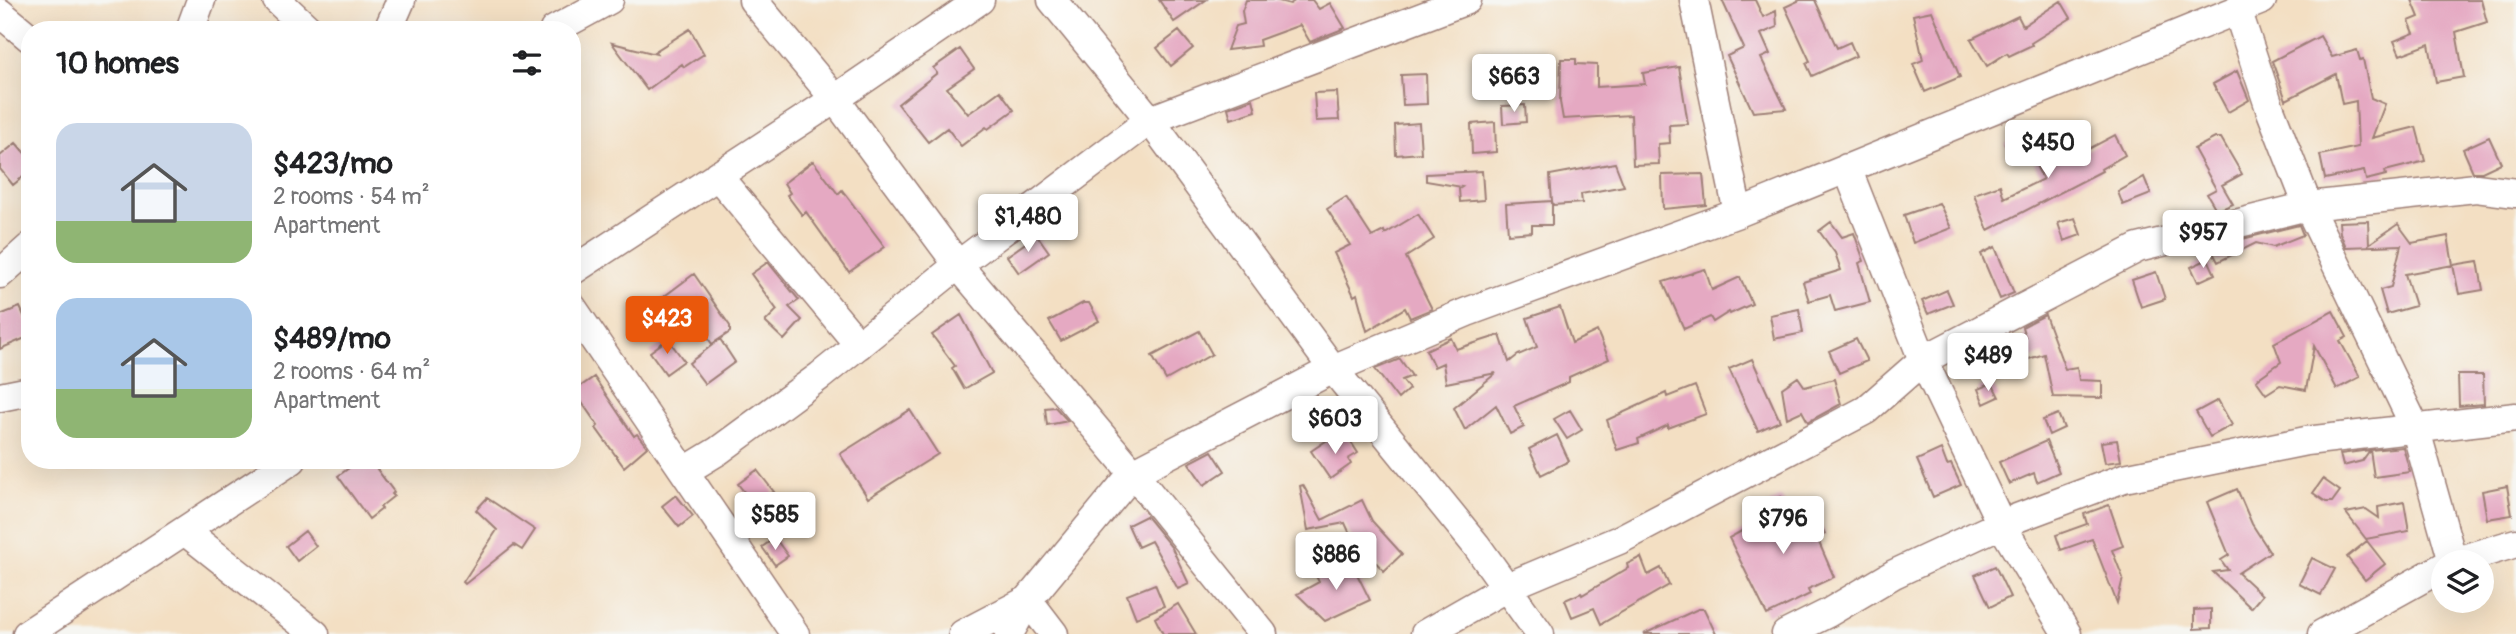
<!DOCTYPE html>
<html lang="en">
<head>
<meta charset="utf-8">
<style>
	:root { --surface:#fff; --page:#f2f2f2; --text:#202124; --muted:#757577; --accent:#ea580c }
	body { margin:0; font-family:Pangolin,sans-serif; background:var(--page); color:var(--text); height:100vh; display:flex; flex-direction:column; font-size:26px; white-space:nowrap }
	* { box-sizing:border-box; margin:0 }
	p { font-size:23px; color:var(--muted) }
	.icon { flex:none; width:38px; height:38px; fill:none; stroke:currentColor; stroke-width:2; stroke-linecap:round; stroke-linejoin:round }
	.map { position:relative; flex:1; overflow:hidden }
	.sheet { position:absolute; left:21px; top:21px; width:560px; height:448px; display:flex; flex-direction:column; background:var(--surface); border-radius:28px; box-shadow:0 7px 28px #0002 }
	.sheet>* { flex:none }
	.fabs { position:absolute; left:2431px; top:550px; display:grid; gap:14px }
	.fabs a { display:grid; place-items:center; width:63px; height:63px; border-radius:50%; background:var(--surface); box-shadow:0 7px 28px #0002; font-size:35px }
	.price { position:absolute; translate:-50% -60px; padding:0 16px; border-radius:7px; background:#fff; color:#222; font-size:23px; line-height:46px; filter:drop-shadow(0 2px 4px #0008) }
	.price::after { content:''; position:absolute; left:50%; top:42px; width:21px; height:16px; margin-left:-10px; background:inherit; clip-path:polygon(0 0,100% 0,50% 100%) }
	.price.on { background:var(--accent); color:#fff }
	ul { padding:0; list-style:none }
	li { display:flex; align-items:center; gap:21px; height:175px; padding:0 35px }
	li span { display:grid; place-items:center; flex:none; width:196px; height:140px; border-radius:21px; color:#555 }
	li>.icon { margin-inline-start:auto }
	span .icon { width:84px; height:84px; fill:#fffc; stroke-width:1 }
	li b { font-size:30px }
	h2 { display:flex; justify-content:space-between; align-items:center; height:84px; padding:0 35px; font-size:30px }
	.map>svg:first-child { display:block }
</style>
</head>
<body>
<div class="map">
<svg width="2516" height="634" viewBox="0 0 2516 634">
	<rect width="100%" height="100%" fill="#f6f6f2"/>
	<filter id="ink" filterUnits="userSpaceOnUse"><feTurbulence type="fractalNoise" baseFrequency=".0143" numOctaves="2"/><feDisplacementMap in="SourceGraphic" scale="14" xChannelSelector="R" yChannelSelector="G"/><feConvolveMatrix kernelMatrix="1 2 1 2 8 2 1 2 1" color-interpolation-filters="sRGB"/></filter>
	<filter id="wash" filterUnits="userSpaceOnUse"><feTurbulence type="fractalNoise" baseFrequency=".00686" numOctaves="4" result="noise"/><feDisplacementMap in="SourceGraphic" scale="28" xChannelSelector="R" yChannelSelector="G"/><feGaussianBlur stdDeviation="1.57" result="paint"/><feColorMatrix in="noise" values="0 0 0 0 0 0 0 0 0 0 0 0 0 0 0 0 0 1.4 0 .05"/><feComposite in="paint" operator="in"/></filter>
	<g filter="url(#wash)">
		<rect width="100%" height="100%" fill="#f3dfc3"/>
		<g id="blocks">
			<path fill="#e5a9c2" d="M1159,0h47l-32,22z
				M1246,0h29l15,4 6,-4h16l7,9 11,-6 15,25 -35,14 -10,-17 -41,15 1,6 -33,4 9,-24 8,-2 -2,-13z
				M1722,0h33l8,17 13,-6 1,16 -16,7 9,20 -9,4 25,51 -33,3 -26,-56 17,-8z
				M1800,0h15l22,48 13,-6 6,14 -44,20 -6,-13 4,-2 -25,-54z
				M2412,0h69l6,22 -31,10 8,45 -28,5 -7,-38 -29,11 -6,-14 20,-8 -5,-12 10,-4z
				M2061,1l10,17 -40,25 1,2 -23,11 -2,-3 -20,13 -16,-27 47,-23 5,10z
				M1932,11l28,66 -35,15 -12,-28 10,-4 -10,-45z
				M690,29l14,25 -20,13 -2,-3 -35,26 -35,-47 44,11 -2,-2z
				M1179,31l14,17 -22,18 -14,-18z
				M2320,36l12,21 25,-7 3,10 3,-1 8,39 14,6 -13,34 44,-11 9,34 -40,10 1,4 -20,5 -2,-9 -39,8 -5,-24 38,-8 -2,-46 -14,3 -6,-30 -50,26 -14,-39z
				M960,49l14,20 -27,19 21,26 32,-23 14,19 -26,19 -2,-2 -25,19 -14,-18 -19,14 -30,-38 39,-31 -4,-5z
				M1561,59h15v5l21,1v22l48,-3 -2,-11 36,-6 9,57 -19,1 1,18 -12,1 1,20 -26,1 -2,-50 -68,4 -3,-17z
				M2237,71l12,29 -21,12 -15,-28z
				M1426,74l1,30 -24,1 -2,-30z
				M1337,92l2,28 -23,1 -2,-28z
				M1253,99l3,12 -25,8 -3,-11z
				M1525,105l1,17 -23,2 -1,-18z
				M1495,122l1,30 -24,2 -1,-30z
				M1419,123l2,30 -25,2 -1,-30z
				M2020,134l9,13 -15,10 -9,-13z
				M2115,135l10,20 -24,14 1,2 -114,59 -14,-36 26,-9 4,13 39,-19 -12,-23 25,-13 10,18z
				M2489,137l12,26 -19,9h-9l-10,-23z
				M2215,138h6l21,36 -20,11 11,19 -16,7 -10,-17 9,-5 -22,-40z
				M16,143l14,16v12l-17,14 -13,-16v-13z
				M813,161l25,33 4,-4 43,57 -36,25 -43,-60 -4,3 -15,-20 3,-2 -6,-10z
				M1615,163l9,23 -43,8 1,9 -29,2 -1,-4v24h-20v7l-24,2 -2,-30 46,-3 -2,-26z
				M1482,171l2,29 -24,2 -1,-13 3,-2 -36,-6v-7z
				M1703,174l3,31 -43,4 -1,-34z
				M2144,177l7,17 -28,11 -5,-13z
				M1346,197l26,40 12,-6 1,3 33,-20 16,25 -28,18 26,52 -22,9 -5,-10 -38,23 -10,-37 -3,2 -20,-43 16,-8 -23,-36z
				M1939,203l12,25 -38,15 -9,-28z
				M2075,218l6,17 -17,6 -6,-18z
				M2368,221l1,23 29,-20 14,19 36,-7 5,29 -48,9 10,32 -28,8 -7,-24 11,-3 10,-42 -55,2 -6,-14 -1,-11z
				M1831,222l11,15 12,-4 10,28 -5,2 11,39 -35,9 -5,-16 -21,6 -6,-19 38,-12 -6,-17 -16,-22z
				M2299,225l4,10 -30,12 -17,-4 -38,19 -8,-15z
				M1037,235l12,17 -30,21 -12,-17z
				M1995,247l19,46 -14,6 -19,-45z
				M2208,259l7,15 -17,8 -7,-15z
				M2478,261l5,29 -24,4 -6,-29z
				M768,262l31,38 -10,7 13,13 -18,20 -19,-18 12,-12 -26,-36z
				M1705,269l7,21 28,-13 12,27 -22,10 -1,-2 -16,10 -3,-5 -26,12 -21,-47z
				M2156,272l9,27 -24,8 -9,-27z
				M694,274l36,52v6l-18,12 -22,-33 -16,12 -16,-22z
				M1947,290l6,14 -25,10 -6,-13z
				M1083,303h6l10,18 -38,20 -12,-20z
				M20,307l10,22v7l-30,13v-34z
				M1560,307l12,36 25,-12 12,28 -40,18v5l-55,24 10,21 -14,7 -14,-29 -31,25 -11,-22 42,-35 -50,10 -3,-20 -9,4 -8,-17 25,-12 5,11 44,-14 9,27 9,-7 19,-8 -10,-29z
				M1799,309l4,24 -29,6 -4,-24z
				M2333,311l14,26 -7,4 20,36 -23,12 -23,-43 -8,44 -26,-5 -14,9 -10,-14 25,-18 -7,-19z
				M961,315l31,58 -28,16 -12,-21 3,-2 -23,-31z
				M2045,315l20,54 12,-2 2,13 23,1v17l-49,-1 -9,-43 -24,8 -7,-20 12,-5 -3,-10z
				M1199,331l13,23 -46,26 -14,-24z
				M668,339l16,22 -18,13 -16,-22z
				M720,339l15,23 -30,22 -16,-21z
				M1856,339l11,22 -28,12 -10,-22z
				M1400,359l12,17 -10,4 7,9 -11,10 -23,-30z
				M1752,359l28,62 -22,10 -29,-62z
				M2458,375h25l1,29 -25,2z
				M594,377l40,59 3,-2 10,13 -23,20 -28,-39 2,-2 -24,-35z
				M1798,377l7,10 29,-8 7,25 -33,18 -6,-11 -15,7 -5,-30z
				M1992,383l7,14 -15,7 -6,-15z
				M1695,386l11,28 -38,14v-3l-30,14 1,4 -22,7 -10,-30 59,-27 1,4z
				M2218,400l14,25 -22,12 -14,-25z
				M1055,407l13,14 -21,4 -2,-17z
				M910,410l28,44 -70,44 -28,-44z
				M1570,410l12,20 -15,9 -13,-20z
				M2058,414l6,14 -15,7 -6,-15z
				M1557,435l12,26 -28,14 -12,-26z
				M1347,436l11,17 -10,6 3,5 -21,15 -19,-28 21,-14 4,6z
				M2117,440l4,21 -16,2 -4,-21z
				M2046,441l13,31 -22,10 -3,-9 -25,11 -10,-22z
				M2403,447l7,25 -36,5 -4,-27z
				M1941,449l6,16 4,-1 10,21 -28,12 -16,-37z
				M2370,450l-8,11 -19,5 -3,-12z
				M1212,451l13,20 -21,14 -15,-22z
				M360,460h10l24,32 -2,2 2,2 -14,11 2,2 -13,10 -31,-43z
				M757,470l17,22 -4,2 26,22 -11,12 -28,-23 -2,1 -17,-22z
				M2323,479l17,12 -8,11h-6l-13,-9z
				M1303,485l19,35 40,-20 10,21 30,33 -18,17 -33,-35 -6,-13 -37,7 -8,-44z
				M2507,486l5,29 -25,4 -5,-28z
				M2237,489l15,35 18,28 -32,21 24,22 -11,13 -38,-36 15,-2 -7,-10 8,-5 -22,-53z
				M676,495l17,21 -14,11 -17,-21z
				M1781,497l11,20 21,-9 12,26 -8,4 17,39 -26,12 2,5 -43,21 -38,-77 38,-21 -5,-9z
				M487,498l48,32 -13,20 -8,-5 -49,39 -2,-2 34,-52 -21,-20z
				M2404,502l5,29 -43,8 -20,-26 20,-4 13,9 -1,-11z
				M2109,505l14,41 -11,4 11,28 -6,25 -25,-64 -31,11 -5,-15 31,-11 -3,-10z
				M1146,516l26,32 17,36 -11,5 -27,-48 -13,6 -10,-22z
				M305,531l11,15 -19,15 -11,-15z
				M775,538l13,18 -13,9 -13,-18z
				M2367,541l18,23 -20,16 -18,-23z
				M1641,557l7,18 13,-7 8,17 -68,39 -7,-16 -22,9 -7,-17 16,-7 1,2 46,-27 -1,-4z
				M2312,558l23,11 -14,26 -22,-11z
				M1350,560l20,40 -45,21 -28,-27 22,-12 -3,-6z
				M1995,566l15,31 -20,10 -15,-32z
				M1155,584l9,22 -28,12 -9,-23z
				M1178,604l18,30h-33l-8,-16z
				M1698,609h6l12,25h-72z
				M2211,609v19l-17,1v-19z"/>
		</g>
	</g>
	<g filter="url(#ink)">
		<use href="#blocks" fill-opacity="0" stroke="#9e7f77" stroke-width="2"/>
		<g fill="none" stroke-linecap="round" stroke-linejoin="round">
			<g stroke="#9e7f77" stroke-width="31">
				<path id="minor" d="M277,0l32,30
					M753,0l82,99 123,166 175,208 130,161
					M1052,0l98,120 183,249 143,176 64,89
					M1694,0l44,213
					M2237,9l33,100 38,97 107,221 38,135 63,-19
					M0,13l30,25
					M190,30l11,-30
					M388,30l13,-30
					M554,30l55,-30
					M1847,168l76,192 78,164 66,110
					M717,175l142,170
					M572,271l263,-172 145,-99
					M0,274l30,-27
					M572,307l223,327
					M0,397l30,-6
					M685,471l33,-20 102,-75 138,-111 192,-145 317,-120
					M186,532l129,102
					M27,634l265,-174
					M963,634l65,-34 26,34
					M1009,634l19,-34 105,-127 200,-104 134,-57 271,-99 524,-213
					M1425,634l82,-47 112,-47 247,-130 57,-50 215,-112 170,-42 168,-18 40,5
					M1786,634l42,-21 66,-39 107,-50 123,-46 182,-37 210,-24
					M2322,634l121,-67"/>
			</g>
			<use href="#minor" stroke="#fff" stroke-width="28"/>
		</g>
	</g>
</svg>
<div class="fabs">
<a><svg class="icon" aria-label="layers" viewBox="0 0 24 24"><path d="M12 4l9 5-9 5-9-5zM3 14l9 5 9-5"/></svg></a>
</div>
<b class="price" style="left:1514px;top:114px">$663</b>
<b class="price" style="left:2048px;top:180px">$450</b>
<b class="price" style="left:1028px;top:254px">$1,480</b>
<b class="price" style="left:2203px;top:270px">$957</b>
<b class="price on" style="left:667px;top:356px">$423</b>
<b class="price" style="left:1988px;top:393px">$489</b>
<b class="price" style="left:1335px;top:456px">$603</b>
<b class="price" style="left:775px;top:552px">$585</b>
<b class="price" style="left:1783px;top:556px">$796</b>
<b class="price" style="left:1336px;top:592px">$886</b>
<section class="sheet">
<h2>10 homes<svg class="icon" aria-label="filters" viewBox="0 0 24 24"><path d="M4 7h16M4 17h16"/><circle cx="9" cy="7" r="2"/><circle cx="15" cy="17" r="2"/></svg></h2>
<ul>
<li><span style="background:linear-gradient(#c9d6e8 70%,#8fb573 0)"><svg class="icon" aria-label="home" viewBox="0 0 24 24"><path d="M3 11l9-7 9 7M6 9v11h12V9"/></svg></span><div><b>$423/mo</b><p>2 rooms · 54 m²</p><p>Apartment</p></div></li>
<li><span style="background:linear-gradient(#a9c7e8 65%,#8fb573 0)"><svg class="icon" aria-label="home" viewBox="0 0 24 24"><path d="M3 11l9-7 9 7M6 9v11h12V9"/></svg></span><div><b>$489/mo</b><p>2 rooms · 64 m²</p><p>Apartment</p></div></li>
</ul>
</section>
</div>
</body>
</html>
